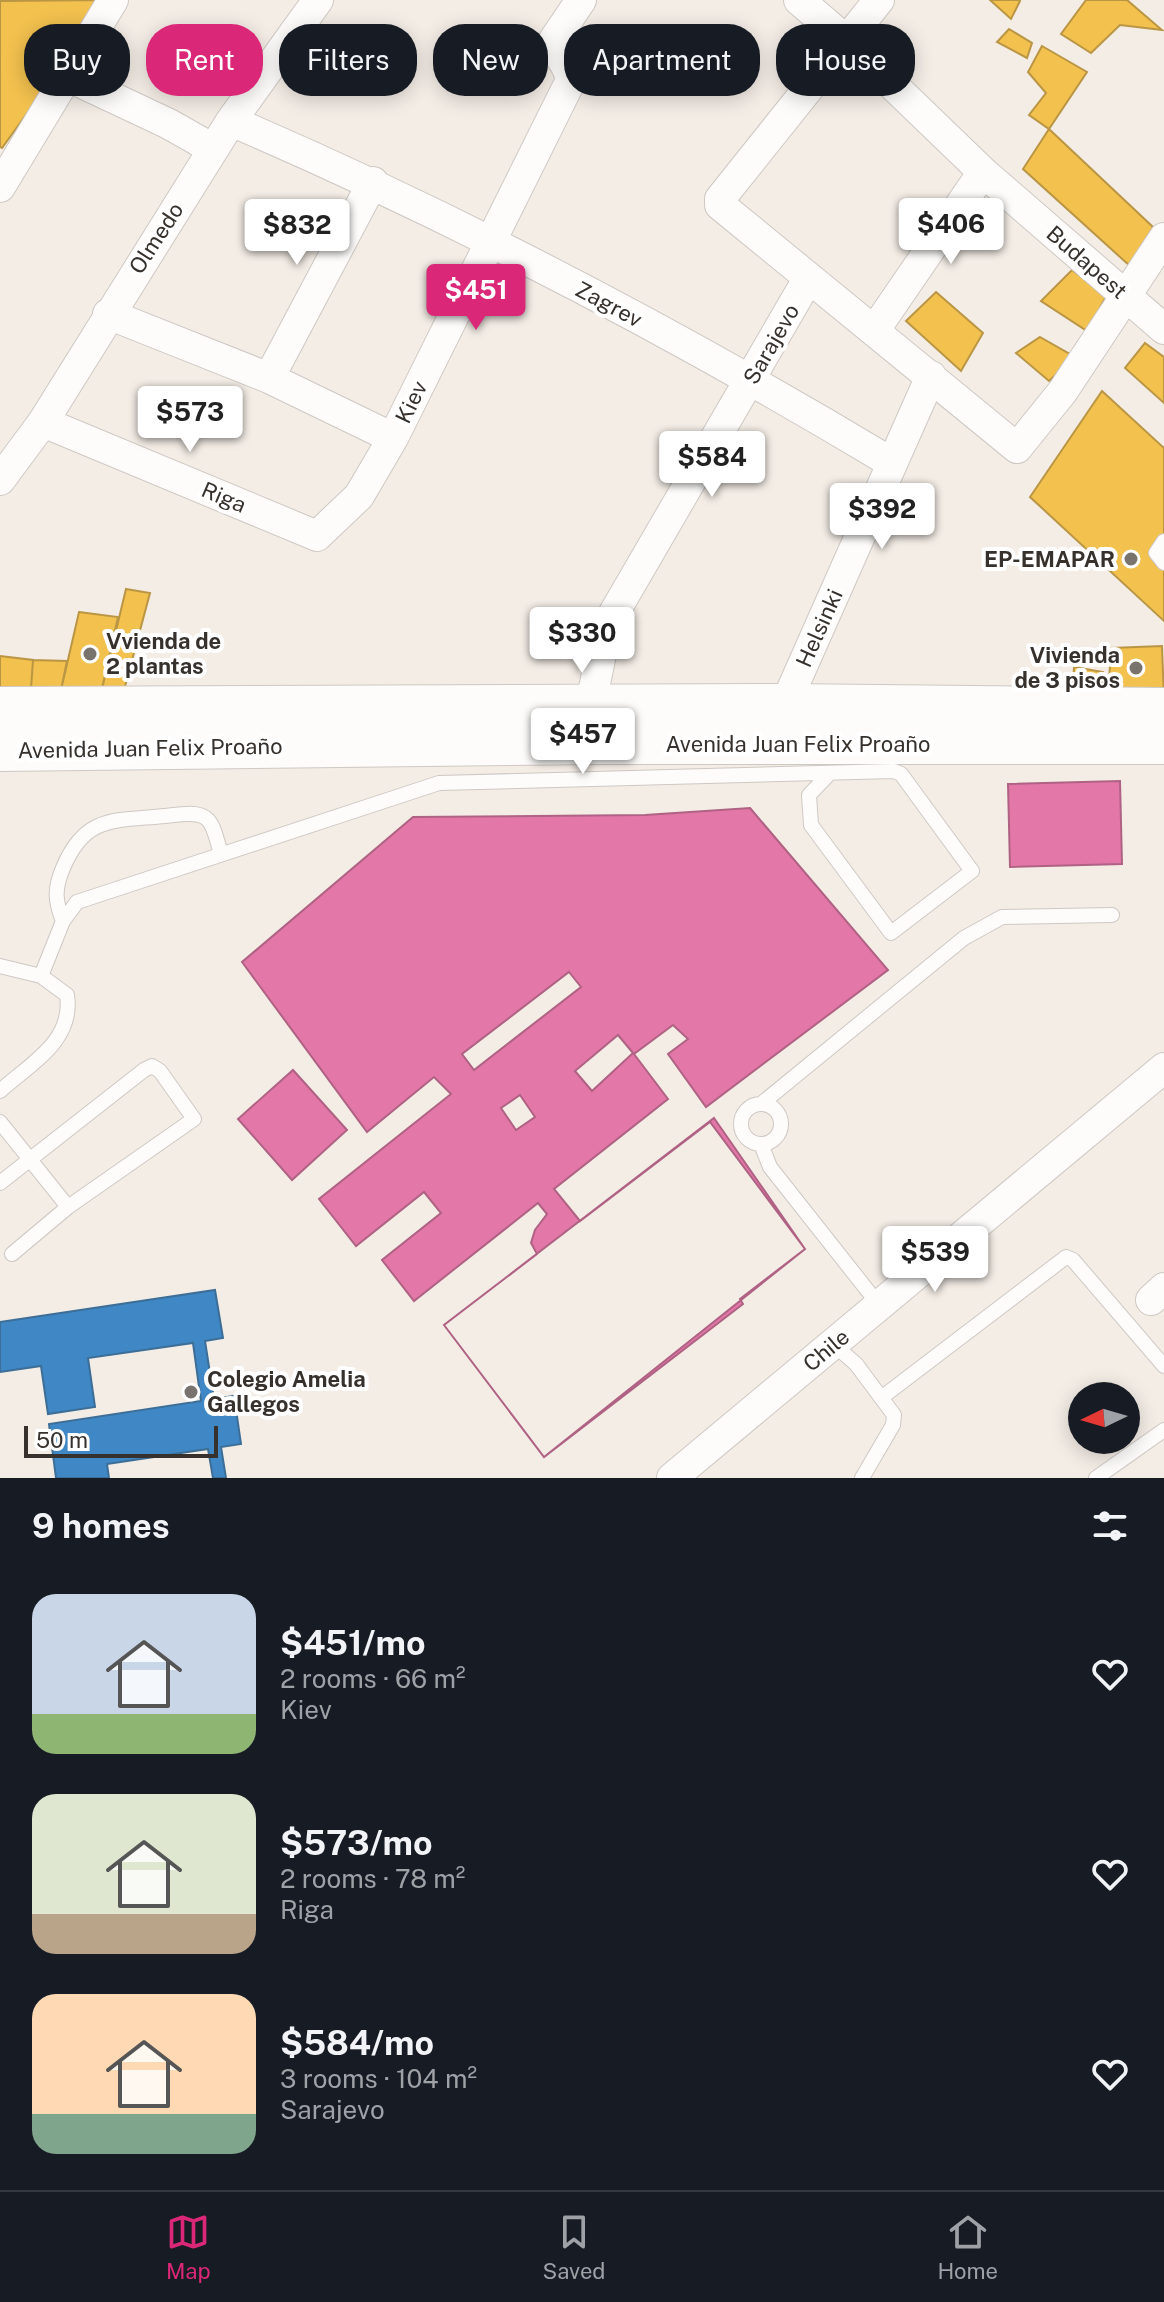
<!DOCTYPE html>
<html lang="en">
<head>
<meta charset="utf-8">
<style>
	:root { --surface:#171b24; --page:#20242c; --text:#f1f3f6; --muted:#9ea1a6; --line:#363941; --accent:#db2777 }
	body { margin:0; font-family:"Public Sans",sans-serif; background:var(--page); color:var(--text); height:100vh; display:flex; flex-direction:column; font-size:30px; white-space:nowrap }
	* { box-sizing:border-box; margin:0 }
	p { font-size:26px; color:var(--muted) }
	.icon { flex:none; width:44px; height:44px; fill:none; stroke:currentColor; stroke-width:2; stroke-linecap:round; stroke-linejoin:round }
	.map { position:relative; height:1478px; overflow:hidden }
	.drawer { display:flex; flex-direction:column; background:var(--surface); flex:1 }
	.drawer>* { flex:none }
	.top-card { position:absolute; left:24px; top:24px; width:1116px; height:72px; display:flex; gap:16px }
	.needle { width:52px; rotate:265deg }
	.controls { position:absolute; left:1068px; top:1382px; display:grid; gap:16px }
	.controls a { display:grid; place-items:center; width:72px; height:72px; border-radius:50%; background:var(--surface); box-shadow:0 4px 20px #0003; font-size:40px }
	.scale { position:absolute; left:24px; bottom:20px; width:194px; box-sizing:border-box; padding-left:8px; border:4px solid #36312c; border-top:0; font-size:22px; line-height:28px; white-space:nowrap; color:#36312c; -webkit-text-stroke:6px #fff; paint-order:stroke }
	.price { position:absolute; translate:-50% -68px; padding:0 18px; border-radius:8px; background:#fff; color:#222; font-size:26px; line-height:52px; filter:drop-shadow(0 2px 4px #0008) }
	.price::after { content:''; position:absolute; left:50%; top:48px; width:24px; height:18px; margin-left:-12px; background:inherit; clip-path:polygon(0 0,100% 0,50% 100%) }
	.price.selected { background:var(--accent); color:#fff }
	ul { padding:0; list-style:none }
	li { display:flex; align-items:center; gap:24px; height:200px; padding:0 32px }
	li span { display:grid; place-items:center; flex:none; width:224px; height:160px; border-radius:24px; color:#555 }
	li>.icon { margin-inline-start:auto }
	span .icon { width:96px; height:96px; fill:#fffc; stroke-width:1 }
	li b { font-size:34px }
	h2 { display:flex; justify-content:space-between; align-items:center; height:96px; padding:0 32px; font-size:34px }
	.chip { padding:0 28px; border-radius:32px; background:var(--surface); box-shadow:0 4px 20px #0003; font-size:28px; line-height:72px }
	.chip.selected { background:var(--accent); color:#fff }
	.dock { display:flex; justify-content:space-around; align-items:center; height:112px; border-top:2px solid var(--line); background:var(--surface); font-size:22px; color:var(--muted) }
	.dock a { display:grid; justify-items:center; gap:4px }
	.dock .selected { color:var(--accent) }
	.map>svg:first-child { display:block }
</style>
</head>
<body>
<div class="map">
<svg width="1164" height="1478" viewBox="0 0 1164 1478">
	<rect width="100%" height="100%" fill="#f4ede6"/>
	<path fill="#f2c14e" stroke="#ba9644" stroke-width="2" d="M109,0l-107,148 -2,-1v-146z
		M990,0h28l2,1 -9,18z
		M1086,0h41l35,30 -42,-5 -29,28 -30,-19z
		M1009,29l23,14 -5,15 -30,-16z
		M1042,46l45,26 -38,57 -20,-14 17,-22 -18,-21z
		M1049,129l104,98 -22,40 -108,-98z
		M1072,270l35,25 -20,36 -46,-30z
		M936,292l47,41 -22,38 -55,-50z
		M1040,337l35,20 -26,24 -33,-28z
		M1145,343l19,14v46l-39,-35z
		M1102,391l62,57v173l-134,-124z
		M126,589l24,4 -27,101 -22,-1z
		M79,612l39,5 -17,76 -40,-3z
		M1162,646l2,53h-56l3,-51z
		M0,656l33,4 -2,29 -31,-1z
		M33,660l34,1 -6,29 -30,-1z
		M1074,667l29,5 -2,27 -29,-2z"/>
	<path fill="#3f88c5" stroke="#3c6e97" stroke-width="2" d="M215,1290l8,48 -18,3 9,58 20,-3 7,48 -20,3 5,31h-13l-5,-29 -101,15 2,14h-53l-7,-54 152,-23 -8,-58 -105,15 7,49 -47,7 -7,-48 -41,6v-50z"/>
	<path fill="#e377a8" stroke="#af6283" stroke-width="2" fill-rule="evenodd" d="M1120,781l2,83 -112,3 -2,-83z
		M750,808l138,162 -182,137 -38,-53 20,-15 -15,-14 -39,29 34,45 -114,90 26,32 130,-99 95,127 -65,50 3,5 -199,153 -100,-132 93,-71 -6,-11 4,-13 12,-16 -9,-11 -124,98 -32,-41 59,-47 -17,-21 -68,54 -37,-47 132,-105 -17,-17 -67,55 -125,-170 171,-145 232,-2zM569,972l12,15 -107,83 -12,-16zM618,1035l15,18 -41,38 -17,-20zM520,1095l15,22 -19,13 -15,-22z
		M293,1070l54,60 -55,50 -54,-61z
		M714,1118l91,131 -261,208 -100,-132z"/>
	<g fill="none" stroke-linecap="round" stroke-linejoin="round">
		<g stroke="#cec8c3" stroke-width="16">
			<path id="lane" d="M1164,541l-8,12 8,10
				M63,921c-8,-20 -9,-32 0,-53 22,-53 51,-47 102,-52 11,-1 33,-6 42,3 8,7 10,24 14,34
				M0,966l41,10 26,19c7,46 -36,68 -67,96
				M41,976l22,-55 14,-19 362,-119 455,-12 7,3 71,97 -81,62 -80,-108 -2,-30 21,-22
				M761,1104l203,-166 38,-21 110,-2
				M741 1124a20 20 0 1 1 40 0a20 20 0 1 1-40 0Z
				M0,1122l68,85 126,-88 -34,-48 -8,-5 -8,4 -144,113
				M761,1144l9,23 109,138
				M12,1254l56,-47
				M833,1344l23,20 38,51 -1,10 -31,53
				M881,1398l185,-141 7,3 91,106
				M1096,1478l68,-48"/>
		</g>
		<g stroke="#cec8c3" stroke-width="32">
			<path id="street" d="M799,0l49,42 135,130 181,157
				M879,0l-159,199v6l297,243 46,-57 101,-153
				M65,75l104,49 44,25
				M231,121c228,98 448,214 661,342
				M0,187l113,-187
				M108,314l161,64 124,60
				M874,331l109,-159
				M269,378l104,-196
				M43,422l274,114 42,-40 34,-58 177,-356c2,-16 -15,-26 -16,-42l27,-40
				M0,480l43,-58 188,-301 87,-121
				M785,705l146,-329
				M590,708l17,-83 201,-346
				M1151,1300l13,-12
				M672,1478l492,-410"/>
		</g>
		<g stroke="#cec8c3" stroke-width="44">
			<path id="secondary" d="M0,708l785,-3 379,4
				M0,750l593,-7h571"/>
		</g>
		<use href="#lane" stroke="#fdfcfb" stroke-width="14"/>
		<use href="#street" stroke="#fdfcfb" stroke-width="30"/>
		<use href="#secondary" stroke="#fdfcfb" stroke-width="42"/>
	</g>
	<g fill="#78736d" stroke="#fff" stroke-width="3">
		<circle cx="1131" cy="559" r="8"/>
		<circle cx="90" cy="654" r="8"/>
		<circle cx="1136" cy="668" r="8"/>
		<circle cx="191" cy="1392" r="8"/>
	</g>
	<g text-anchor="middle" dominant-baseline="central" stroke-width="8" stroke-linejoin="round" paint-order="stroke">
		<g font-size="22" fill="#36312c" stroke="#fff">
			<text transform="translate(156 238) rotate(-57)">Olmedo</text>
			<text transform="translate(1087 262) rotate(41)">Budapest</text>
			<text transform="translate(609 304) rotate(28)">Zagrev</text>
			<text transform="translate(771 344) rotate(-60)">Sarajevo</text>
			<text transform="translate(411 402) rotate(-64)">Kiev</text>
			<text transform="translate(224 497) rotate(23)">Riga</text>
			<text transform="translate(819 628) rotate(-66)">Helsinki</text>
			<text x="798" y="744">Avenida Juan Felix Proaño</text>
			<text transform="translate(150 748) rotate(-1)">Avenida Juan Felix Proaño</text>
			<text transform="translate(826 1350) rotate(-40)">Chile</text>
		</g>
		<g font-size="22" font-weight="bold" fill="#36312c" stroke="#fff" text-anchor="end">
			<text x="1115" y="559">EP-EMAPAR</text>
			<text x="106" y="641" text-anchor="start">Vvienda de<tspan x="106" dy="25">2 plantas</tspan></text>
			<text x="1120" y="655">Vivienda<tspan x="1120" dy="25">de 3 pisos</tspan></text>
			<text x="207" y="1379" text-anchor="start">Colegio Amelia<tspan x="207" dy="25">Gallegos</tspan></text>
		</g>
	</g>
</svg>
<div class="controls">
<a><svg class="needle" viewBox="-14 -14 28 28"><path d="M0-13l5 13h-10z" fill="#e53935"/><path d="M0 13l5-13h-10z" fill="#9ea1a6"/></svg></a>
</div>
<div class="scale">50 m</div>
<b class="price" style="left:951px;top:266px">$406</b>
<b class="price" style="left:297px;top:267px">$832</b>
<b class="price selected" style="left:476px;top:332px">$451</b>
<b class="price" style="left:190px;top:454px">$573</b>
<b class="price" style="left:712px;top:499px">$584</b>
<b class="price" style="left:882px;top:551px">$392</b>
<b class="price" style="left:582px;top:675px">$330</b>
<b class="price" style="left:583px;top:776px">$457</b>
<b class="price" style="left:935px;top:1294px">$539</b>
<div class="top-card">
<a class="chip">Buy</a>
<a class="chip selected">Rent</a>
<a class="chip">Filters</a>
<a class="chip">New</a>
<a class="chip">Apartment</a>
<a class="chip">House</a>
</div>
</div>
<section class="drawer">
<h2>9 homes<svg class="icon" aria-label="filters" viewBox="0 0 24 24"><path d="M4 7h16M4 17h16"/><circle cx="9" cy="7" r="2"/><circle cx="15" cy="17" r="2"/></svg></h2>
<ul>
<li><span style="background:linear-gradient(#c9d6e8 75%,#8fb573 0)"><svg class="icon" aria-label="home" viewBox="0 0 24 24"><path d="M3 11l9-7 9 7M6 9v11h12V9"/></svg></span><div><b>$451/mo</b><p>2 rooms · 66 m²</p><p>Kiev</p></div><svg class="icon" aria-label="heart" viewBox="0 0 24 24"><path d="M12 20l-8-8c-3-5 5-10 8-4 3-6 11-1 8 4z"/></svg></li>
<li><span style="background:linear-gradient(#dfe7d0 75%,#b9a48a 0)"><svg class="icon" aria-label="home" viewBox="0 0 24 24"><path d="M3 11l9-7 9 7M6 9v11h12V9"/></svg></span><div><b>$573/mo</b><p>2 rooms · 78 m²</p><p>Riga</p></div><svg class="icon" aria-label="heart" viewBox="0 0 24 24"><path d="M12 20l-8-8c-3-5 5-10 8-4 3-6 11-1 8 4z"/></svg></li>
<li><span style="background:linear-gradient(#ffd9b3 75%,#7fa58c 0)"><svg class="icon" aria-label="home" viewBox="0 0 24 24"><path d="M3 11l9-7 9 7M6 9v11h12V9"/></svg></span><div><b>$584/mo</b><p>3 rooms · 104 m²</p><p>Sarajevo</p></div><svg class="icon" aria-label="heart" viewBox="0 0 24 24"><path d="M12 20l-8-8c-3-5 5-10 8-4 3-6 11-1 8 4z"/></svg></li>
</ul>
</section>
<nav class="dock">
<a class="selected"><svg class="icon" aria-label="map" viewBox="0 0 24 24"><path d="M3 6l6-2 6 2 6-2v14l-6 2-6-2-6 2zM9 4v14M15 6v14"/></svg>Map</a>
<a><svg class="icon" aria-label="saved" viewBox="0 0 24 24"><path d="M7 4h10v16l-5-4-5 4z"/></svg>Saved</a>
<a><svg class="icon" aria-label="home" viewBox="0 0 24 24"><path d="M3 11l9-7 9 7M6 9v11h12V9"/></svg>Home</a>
</nav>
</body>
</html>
